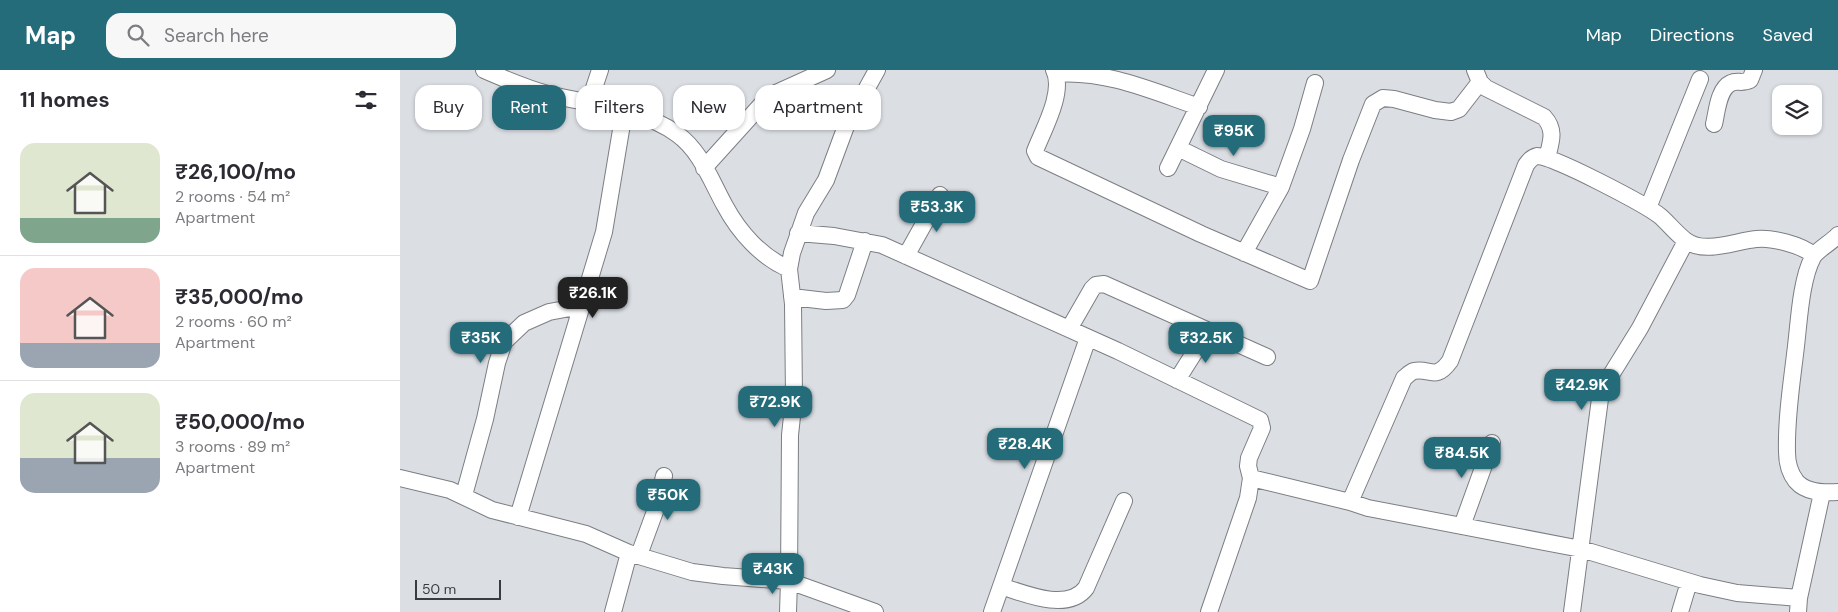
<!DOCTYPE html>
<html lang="en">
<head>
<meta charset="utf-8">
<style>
	:root { --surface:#fff; --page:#f7f7f7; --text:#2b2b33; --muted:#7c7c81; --line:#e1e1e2; --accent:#256c7a }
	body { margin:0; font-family:"DM Sans",sans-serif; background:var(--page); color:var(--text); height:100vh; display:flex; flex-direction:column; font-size:19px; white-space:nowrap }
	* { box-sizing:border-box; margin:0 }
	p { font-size:16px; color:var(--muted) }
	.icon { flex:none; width:28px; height:28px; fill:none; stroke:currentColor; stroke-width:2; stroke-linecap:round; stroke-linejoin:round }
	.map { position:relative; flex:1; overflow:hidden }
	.side { display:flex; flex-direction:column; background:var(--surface); width:400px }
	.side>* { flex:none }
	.banner { position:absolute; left:15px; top:15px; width:475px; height:45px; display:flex; gap:10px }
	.fabs { position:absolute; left:1372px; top:15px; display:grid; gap:10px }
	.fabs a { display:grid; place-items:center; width:50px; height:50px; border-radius:10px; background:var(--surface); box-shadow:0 1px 4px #0004; font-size:25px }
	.scale { position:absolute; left:15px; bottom:12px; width:86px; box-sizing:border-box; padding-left:5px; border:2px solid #3a3b3e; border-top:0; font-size:14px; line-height:18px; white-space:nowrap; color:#3a3b3e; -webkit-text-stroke:4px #dbdfe4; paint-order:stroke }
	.price { position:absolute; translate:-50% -42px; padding:0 11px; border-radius:10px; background:var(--accent); color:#fff; font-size:16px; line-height:32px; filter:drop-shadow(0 1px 2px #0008) }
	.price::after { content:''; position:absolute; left:50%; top:30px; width:15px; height:11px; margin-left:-8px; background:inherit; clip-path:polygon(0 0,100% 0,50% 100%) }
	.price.current { background:#222; color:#fff }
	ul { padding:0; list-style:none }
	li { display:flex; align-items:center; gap:15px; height:125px; padding:0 20px }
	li+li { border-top:1px solid var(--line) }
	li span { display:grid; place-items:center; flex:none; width:140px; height:100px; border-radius:15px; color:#555 }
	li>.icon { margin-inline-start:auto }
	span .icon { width:60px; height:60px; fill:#fffc; stroke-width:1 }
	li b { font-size:21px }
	h2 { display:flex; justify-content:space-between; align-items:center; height:60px; padding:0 20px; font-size:21px }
	.tag { padding:0 18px; border-radius:15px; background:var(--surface); box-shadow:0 1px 4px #0004; font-size:18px; line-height:45px }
	.tag.current { background:var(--accent); color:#fff }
	header { display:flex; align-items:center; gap:30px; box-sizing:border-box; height:70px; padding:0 25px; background:var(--accent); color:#fff }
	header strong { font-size:24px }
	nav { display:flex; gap:28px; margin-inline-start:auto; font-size:18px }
	.search { width:350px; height:45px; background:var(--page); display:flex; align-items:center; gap:12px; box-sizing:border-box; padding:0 18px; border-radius:15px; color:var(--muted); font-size:19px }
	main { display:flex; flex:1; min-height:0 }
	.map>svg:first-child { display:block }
</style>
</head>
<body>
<header>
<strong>Map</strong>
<div class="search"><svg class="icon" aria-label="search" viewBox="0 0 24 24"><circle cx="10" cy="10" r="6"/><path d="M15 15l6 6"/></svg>Search here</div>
<nav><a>Map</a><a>Directions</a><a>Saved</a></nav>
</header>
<main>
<section class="side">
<h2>11 homes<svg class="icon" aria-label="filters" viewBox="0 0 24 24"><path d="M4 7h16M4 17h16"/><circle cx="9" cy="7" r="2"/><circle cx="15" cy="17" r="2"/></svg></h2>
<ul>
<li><span style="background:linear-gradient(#dfe7d0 75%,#7fa58c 0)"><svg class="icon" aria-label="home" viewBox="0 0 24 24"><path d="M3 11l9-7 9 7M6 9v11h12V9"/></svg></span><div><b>₹26,100/mo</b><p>2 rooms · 54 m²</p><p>Apartment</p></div></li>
<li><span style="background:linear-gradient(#f6c9c9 75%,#9aa5b1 0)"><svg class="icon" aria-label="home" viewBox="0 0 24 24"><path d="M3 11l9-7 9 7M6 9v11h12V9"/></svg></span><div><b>₹35,000/mo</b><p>2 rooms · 60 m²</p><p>Apartment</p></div></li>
<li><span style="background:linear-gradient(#dfe7d0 65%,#9aa5b1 0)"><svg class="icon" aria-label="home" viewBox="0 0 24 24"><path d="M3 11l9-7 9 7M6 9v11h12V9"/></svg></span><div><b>₹50,000/mo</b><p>3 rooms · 89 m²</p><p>Apartment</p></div></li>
</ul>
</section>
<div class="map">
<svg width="1438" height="542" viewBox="0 0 1438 542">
	<rect width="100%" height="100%" fill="#dbdfe4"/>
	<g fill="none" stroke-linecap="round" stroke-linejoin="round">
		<g stroke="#7b7e83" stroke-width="18">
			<path id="minor" d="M654,0c11,22 -11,60 -19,81l3,6 163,77 109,47 41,-121 22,-56 10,-6 11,1 41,11 16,2 8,-3 21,-27
				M1075,0l5,12 6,6 58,29c12,13 7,25 3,41
				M656,4c50,-4 96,17 143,33
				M189,33l11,-33
				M1314,54c3,-12 4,-35 17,-41 6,-3 11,1 19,-3l4,-10
				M778,78l43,21 60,18
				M304,98l57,-63 15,-12 51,-23
				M768,98l48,-98
				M1248,138l52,-129
				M398,163l36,3 48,9 236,106 142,69 2,8 -13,30 -1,8 3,12 -3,20 -39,114
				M1438,165c-6,7 -21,15 -25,22 -12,22 -14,64 -17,89 -4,35 -10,71 -9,106 0,11 2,20 9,29 10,12 28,12 42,11
				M844,183l37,-66 21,-58 13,-46
				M506,186l34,-61
				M389,199l3,-16 14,-40 20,-33 20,-54 31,-56
				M392,227l34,4 17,-1 4,-5 18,-54
				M669,259l23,-40 4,-4 8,-1 163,73
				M777,310l31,-49
				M0,408l50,12 42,20 94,24 43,19 63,19 31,4 66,5 1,-146 4,-37 -1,-94 -4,-35c-28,-12 -50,-37 -64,-63 -14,-25 -24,-55 -48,-72 -34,-25 -89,-30 -129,-40 -23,-6 -43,-15 -64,-24
				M851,408l99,24 18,6 213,41 119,36 37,8 62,5
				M64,425l21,-76 12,-56 7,-21 20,-19 25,-11 32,-6
				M950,432l54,-124c3,-2 6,-6 10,-7 15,-4 21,11 36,-10l76,-196c3,-4 6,-8 11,-9 15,-1 109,49 123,60 9,8 16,17 25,24 19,15 50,1 71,-1 15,-2 46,6 57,16
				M118,447l86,-285 20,-120
				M1062,456l30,-83
				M239,485l18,-49 7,-30
				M601,516c24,8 67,26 85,2l38,-87
				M213,542l16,-59
				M388,542l1,-31 86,31
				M592,542l96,-274
				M1172,542l29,-221 39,-63 46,-87
				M1280,542l9,-30
				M1398,542l1,-14 23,-105"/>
		</g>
		<use href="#minor" stroke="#fff" stroke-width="16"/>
	</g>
</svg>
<div class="fabs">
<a><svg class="icon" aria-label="layers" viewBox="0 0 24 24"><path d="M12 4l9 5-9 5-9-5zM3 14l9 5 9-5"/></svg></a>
</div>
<div class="scale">50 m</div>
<b class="price" style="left:834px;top:87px">₹95K</b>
<b class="price" style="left:537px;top:163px">₹53.3K</b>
<b class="price current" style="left:193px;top:249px">₹26.1K</b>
<b class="price" style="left:81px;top:294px">₹35K</b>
<b class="price" style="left:806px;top:294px">₹32.5K</b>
<b class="price" style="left:1182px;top:341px">₹42.9K</b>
<b class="price" style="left:375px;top:358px">₹72.9K</b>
<b class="price" style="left:625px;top:400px">₹28.4K</b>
<b class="price" style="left:1062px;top:409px">₹84.5K</b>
<b class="price" style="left:268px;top:451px">₹50K</b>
<b class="price" style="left:373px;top:525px">₹43K</b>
<div class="banner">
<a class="tag">Buy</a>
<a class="tag current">Rent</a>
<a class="tag">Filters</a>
<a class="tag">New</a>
<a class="tag">Apartment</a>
</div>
</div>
</main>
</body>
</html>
